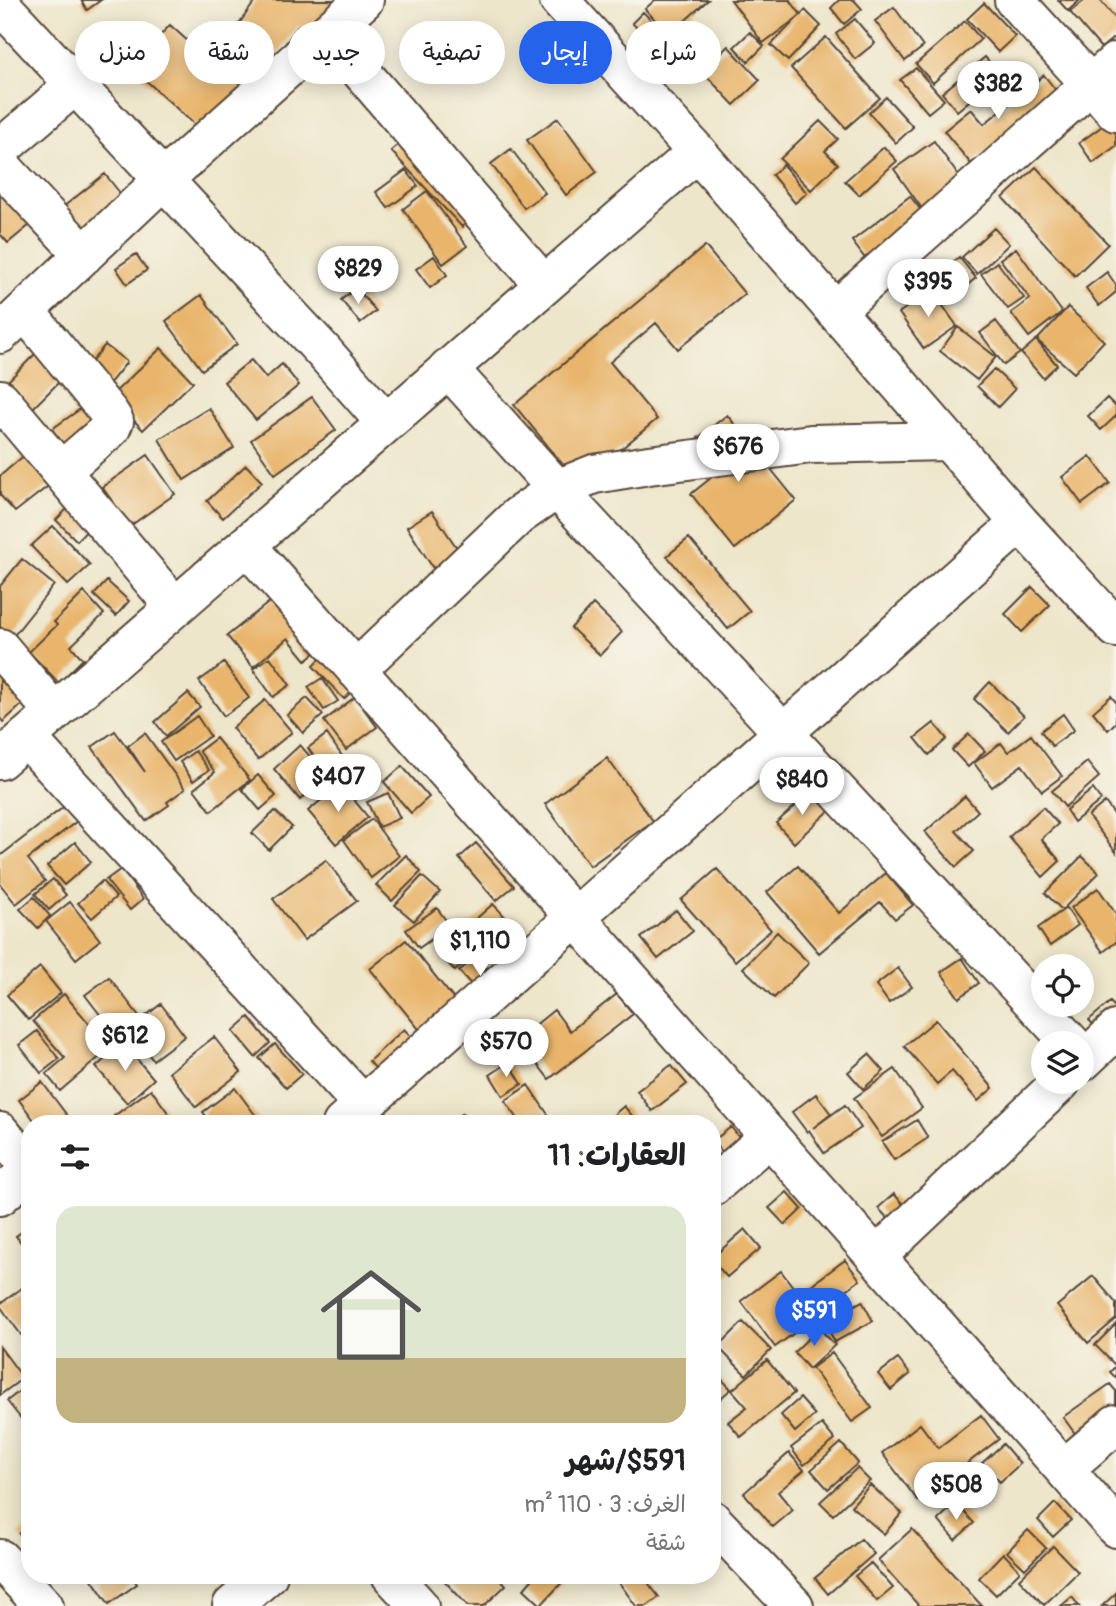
<!DOCTYPE html>
<html lang="ar">
<head>
<meta charset="utf-8">
<style>
	:root { --surface:#fff; --page:#f2f2f2; --text:#202124; --muted:#757577; --line:#e0e0e0; --accent:#2563eb }
	body { margin:0; font-family:Pangolin,"Playpen Sans Arabic",sans-serif; background:var(--page); color:var(--text); direction:rtl; height:100vh; display:flex; flex-direction:column; font-size:26px; white-space:nowrap }
	* { box-sizing:border-box; margin:0 }
	p { font-size:23px; color:var(--muted) }
	.icon { flex:none; width:38px; height:38px; fill:none; stroke:currentColor; stroke-width:2; stroke-linecap:round; stroke-linejoin:round }
	.map { position:relative; flex:1; overflow:hidden; direction:ltr }
	.details { position:absolute; left:21px; top:1115px; width:700px; height:469px; display:flex; flex-direction:column; background:var(--surface); border-radius:28px; box-shadow:0 4px 18px #0003; direction:rtl }
	.details>* { flex:none }
	.hud { position:absolute; left:21px; top:21px; width:700px; height:63px; direction:rtl; display:flex; gap:14px }
	.buttons { position:absolute; left:1031px; top:954px; display:grid; gap:14px }
	.buttons a { display:grid; place-items:center; width:63px; height:63px; border-radius:50%; background:var(--surface); box-shadow:0 4px 18px #0003; font-size:35px }
	.price { position:absolute; translate:-50% -60px; padding:0 16px; border-radius:24px; background:#fff; color:#222; font-size:23px; line-height:46px; filter:drop-shadow(0 2px 4px #0008) }
	.price::after { content:''; position:absolute; left:50%; top:42px; width:21px; height:16px; margin-left:-10px; background:inherit; clip-path:polygon(0 0,100% 0,50% 100%) }
	.price.current { background:var(--accent); color:#fff }
	ul { padding:0; list-style:none }
	li { display:grid; align-content:center; gap:14px; height:371px; padding:0 35px }
	li+li { border-top:2px solid var(--line) }
	li span { display:grid; place-items:center; height:217px; border-radius:21px; color:#555 }
	li>.icon { margin-inline-start:auto }
	span .icon { width:126px; height:126px; fill:#fffc; stroke-width:1 }
	li b { font-size:30px }
	h2 { display:flex; justify-content:space-between; align-items:center; height:84px; padding:0 35px; font-size:30px }
	.pill { padding:0 24px; border-radius:32px; background:var(--surface); box-shadow:0 4px 18px #0003; font-size:24px; line-height:63px }
	.pill.current { background:var(--accent); color:#fff }
	.map>svg:first-child { display:block }
</style>
</head>
<body>
<div class="map">
<svg width="1116" height="1606" viewBox="0 0 1116 1606">
	<rect width="100%" height="100%" fill="#f7f3e8"/>
	<filter id="ink" filterUnits="userSpaceOnUse"><feTurbulence type="fractalNoise" baseFrequency=".0143" numOctaves="2"/><feDisplacementMap in="SourceGraphic" scale="14" xChannelSelector="R" yChannelSelector="G"/><feConvolveMatrix kernelMatrix="1 2 1 2 8 2 1 2 1" color-interpolation-filters="sRGB"/></filter>
	<filter id="wash" filterUnits="userSpaceOnUse"><feTurbulence type="fractalNoise" baseFrequency=".00686" numOctaves="4" result="noise"/><feDisplacementMap in="SourceGraphic" scale="28" xChannelSelector="R" yChannelSelector="G"/><feGaussianBlur stdDeviation="1.57" result="paint"/><feColorMatrix in="noise" values="0 0 0 0 0 0 0 0 0 0 0 0 0 0 0 0 0 1.4 0 .05"/><feComposite in="paint" operator="in"/></filter>
	<g filter="url(#wash)">
		<rect width="100%" height="100%" fill="#eee6cb"/>
		<g id="blocks">
			<path fill="#e9b56c" d="M81,0h20l-14,10z
				M256,0h81l-25,36 -14,-10 -30,42 -40,-29z
				M655,0h53l-39,35 -24,-26z
				M731,0h59l11,15 -38,28z
				M839,0h15l8,9 -18,15 -13,-16z
				M1058,0h22l-12,11z
				M1085,0h15l16,19v17l-15,12 -31,-36z
				M984,3l31,33 -17,16 -31,-33z
				M894,7l29,40 -18,14 -30,-40z
				M805,10l16,16 -33,35 -17,-16z
				M643,12l25,25 -10,10 -26,-24z
				M855,19l20,24 -20,16 -19,-25z
				M965,21l16,18 -48,44 -17,-19z
				M170,25l21,19 12,-14 53,47 -51,57 -74,-67z
				M750,32l14,14 -16,16 -14,-15z
				M826,37l54,61 -34,30 -55,-60z
				M728,46l32,34 -26,25 -32,-34z
				M985,57l15,18 -43,36 -15,-18z
				M916,68l28,32 -16,13 -28,-33z
				M1044,75l14,18 -87,71 -27,-33 27,-22 13,15z
				M886,97l27,30 -17,16 -27,-30z
				M1116,116v30l-23,17 -14,-20z
				M558,118l39,54 -31,23 -39,-55z
				M820,121l18,18 -13,12 13,13 -27,26 -31,-31z
				M406,138l70,75 -14,14 -71,-76z
				M934,141l28,40 -39,29 -29,-41z
				M884,147l13,14 -38,34 -14,-14z
				M511,149l34,44 -21,15 -33,-44z
				M783,165l24,28 -12,10 -23,-28z
				M1036,167l72,77 -33,32 -72,-78z
				M406,170l12,16 -30,22 -12,-16z
				M105,174l37,47 -48,37 -36,-47z
				M0,182l42,33 -34,28 -8,-9z
				M427,191l40,55 -24,18 -40,-55z
				M910,196l16,21 -59,44 -15,-20z
				M994,228l15,16 -32,30 -15,-17z
				M705,246l40,48 -67,55 -22,-26 -46,39 47,57 -78,65 -65,-79z
				M1016,248l46,64 -33,25 -18,-24 19,-14 -30,-40z
				M136,254l11,16 -20,14 -11,-16z
				M434,256l13,19 -17,13 -14,-19z
				M959,257l17,21 -15,12 -17,-20z
				M997,262l27,36 -16,11 -27,-35z
				M1107,272l9,13v7l-17,14 -13,-18z
				M356,288l20,23 -16,12 -19,-23z
				M931,289l26,37 -33,23 -25,-36z
				M201,295l36,49 -35,26 -36,-49z
				M1068,307l36,34 -30,32 -37,-33z
				M996,321l24,32 -16,12 -24,-32z
				M958,327l38,30 -19,23 -37,-29z
				M1036,340l21,25 -14,13 -22,-25z
				M105,345l22,17 -22,27 -21,-18z
				M41,348l26,26 -34,34 -26,-26z
				M161,348l32,34 -50,48 -32,-34z
				M251,360l15,18 16,-14 17,21 -43,35 -32,-38z
				M994,369l21,20 -17,18 -21,-21z
				M312,397l24,33 -61,44 -24,-34z
				M1107,398l9,9v9l-15,14 -13,-14z
				M86,405l21,29 -33,24 -22,-29z
				M209,408l25,40 -50,32 -25,-41z
				M727,415l69,85 -61,49 -44,-55 26,-21 -24,-31z
				M27,453l25,30 -37,29 -15,-17v-19z
				M148,455l27,39 -45,32 -28,-39z
				M1090,456l20,27 -28,21 -20,-27z
				M246,465l16,17 -39,36 -16,-17z
				M73,503l21,20 -17,18 -21,-21z
				M432,511l27,40 -26,17 -26,-41z
				M53,526l37,39 -22,20 -37,-39z
				M689,538l61,73 -22,18 -61,-73z
				M22,559l32,26 -43,54 -11,-9v-44z
				M107,581l22,20 -13,15 -22,-21z
				M1032,587l18,18 -28,27 -17,-18z
				M84,592l20,22 -33,32 12,13 -24,24 -30,-31 28,-27 -3,-3z
				M282,592l43,53 -19,15 -18,-22 -35,29 -26,-31z
				M593,604l29,28 -22,23 -29,-27z
				M327,652l31,33 -14,14 -31,-33z
				M270,657l20,28 -17,12 -20,-28z
				M224,663l25,35 -25,18 -25,-35z
				M0,675l25,27 -22,20 -3,-4z
				M322,678l16,23 -14,9 -16,-23z
				M990,682l34,34 -16,16 -34,-33z
				M188,693l12,14 -34,29 -11,-14z
				M1111,696l5,6v20l-8,8 -15,-18z
				M355,697l22,30 -31,23 -22,-29z
				M307,698l16,17 -20,18 -16,-18z
				M265,700l27,32 -34,28 -26,-32z
				M1063,714l11,16 -22,16 -11,-15z
				M197,716l13,20 -36,25 -13,-19z
				M934,723l13,16 -18,16 -14,-17z
				M115,731l30,41 -17,-26 17,-13 40,56 -18,13 2,3 -23,16 -54,-74z
				M327,734l19,28 -19,14 -19,-28z
				M969,734l16,17 -17,16 -16,-17z
				M1031,735l31,41 -20,15 -20,-26 -30,22 -18,-24 27,-20 7,9z
				M216,738l34,42 -39,31 -17,-22 21,-17 -16,-21z
				M300,745l27,31 -27,24 -26,-31z
				M195,751l14,19 -16,11 -13,-19z
				M607,758l46,63 -63,45 -45,-62z
				M1087,762l12,15 -34,30 -13,-16z
				M402,766l27,31 -18,16 -27,-31z
				M258,775l18,21 -16,14 -18,-21z
				M341,784l27,33 -32,27 -28,-33z
				M1093,789l8,11 -27,22 -8,-12z
				M811,792l18,19 -35,32 -18,-20z
				M388,793l12,25 -21,9 -12,-25z
				M965,796l13,15 -22,20 18,20 -18,16 -31,-35z
				M1105,802l11,15v35l-28,-36z
				M65,806l12,15 -49,38 17,22 -29,23 -16,-20v-28z
				M1043,807l15,17 -17,15 19,22 -17,16 -34,-40z
				M275,811l17,16 -23,23 -17,-17z
				M372,819l27,37 -28,22 -27,-38z
				M75,842l16,20 -27,23 -17,-19z
				M476,843l38,43 -18,15 -37,-43z
				M406,855l15,17 -29,29 -16,-16z
				M1082,856l17,17 -37,37 -17,-17z
				M326,860l31,41 -53,39 -31,-41z
				M798,866l41,47 47,-40 27,32 -18,14 -15,-17 -61,51 -52,-61z
				M121,869l22,30 -13,11 -24,-30z
				M717,869l54,61 -36,31 -54,-61z
				M422,876l18,16 -26,29 -19,-16z
				M53,879l13,16 -17,15 -14,-16z
				M102,881l14,16 -24,21 -14,-15z
				M1098,888l18,26v28l-13,10 -32,-44z
				M34,897l16,19 -12,12 -18,-19z
				M70,902l30,38 -24,19 -30,-38z
				M493,904l17,18 -55,49 -17,-19z
				M437,908l13,18 -31,22 -13,-18z
				M1066,908l12,17 -28,21 -12,-18z
				M676,910l17,21 -35,28 -17,-21z
				M777,932l32,31 -35,35 -31,-30z
				M406,940l60,74 -35,30 -61,-75z
				M476,957l24,27 -16,15 -25,-28z
				M962,958l17,25 -20,15 -18,-26z
				M40,967l21,26 -33,27 -21,-25z
				M898,968l14,19 -23,16 -13,-18z
				M109,977l30,39 -24,18 -30,-39z
				M64,994l46,54 -50,43 -14,-17 19,-16 -32,-37z
				M617,994l16,20 -84,65 -31,-40 36,-29 16,21z
				M1110,1002l6,6v19l-11,10 -16,-17z
				M161,1004l24,32 -32,24 -24,-31z
				M249,1017l21,26 -15,14 -22,-26z
				M936,1020l57,68 -15,13 -26,-30 -15,13 -33,-38z
				M404,1029l21,23 -35,33 -21,-24z
				M37,1031l22,28 -18,14 -22,-28z
				M214,1037l27,35 -45,35 -27,-35z
				M123,1043l31,36 -27,24 -31,-36z
				M275,1044l27,30 -16,14 -27,-30z
				M869,1054l15,17 -21,18 -15,-17z
				M509,1062l13,22 -19,12 -13,-21z
				M671,1065l16,19 -35,27 -15,-20z
				M895,1069l27,39 -40,29 -28,-39z
				M42,1082l27,36 -7,6h-25l-18,-24z
				M528,1085l21,31 -11,8h-16l-17,-23z
				M235,1088l27,36h-50l-9,-12z
				M151,1089l25,35h-57l-5,-8z
				M816,1094l15,20 -18,14 32,-23 16,23 -37,25 -15,-23 -2,2 -15,-20z
				M624,1106l15,18h-36z
				M463,1113l8,11h-22z
				M917,1120l11,18 -34,22 -12,-18z
				M731,1127l19,24 -18,14 -19,-24z
				M787,1192l15,17 -17,16 -16,-17z
				M894,1194l16,18 -15,14 -17,-18z
				M30,1226v28l-14,-18z
				M745,1229l16,19 -34,29 -15,-17v-2z
				M845,1260l15,20 -44,32 -14,-20z
				M781,1271l35,46 -41,30 -34,-46z
				M1093,1276l23,27v16l-28,24 -31,-37z
				M22,1288l8,10v49l-30,-41v-2z
				M862,1301l11,20 -38,21 -11,-20z
				M743,1322l28,28 -25,25 -28,-28z
				M1116,1324v54l-6,-6 6,-6 -21,-21z
				M819,1328l16,17 -26,24 -15,-17z
				M0,1347l23,31 -23,17z
				M832,1353l40,55 -20,14 -40,-54z
				M898,1359l12,15 -19,16 -13,-16z
				M767,1360l27,33 -53,44 -13,-15 19,-15 -15,-17z
				M712,1369l19,20 -19,17z
				M30,1383v47l-23,-29z
				M1110,1384l6,7v21l-37,27 -16,-22z
				M800,1398l15,17 -20,17 -14,-17z
				M981,1415l18,24 -81,62 -36,-48 38,-29 18,24z
				M822,1424l13,16 -31,25 -13,-17z
				M841,1443l17,20 -30,26 -17,-19z
				M1003,1444l17,20 -20,18 -18,-19z
				M789,1453l15,17 -26,22 15,18 -20,17 -29,-34z
				M857,1468l13,13 -37,34 -13,-13z
				M870,1485l32,28 -18,21 -33,-28z
				M956,1503l18,20 -19,17 -17,-20z
				M1055,1503l16,17 -18,17 -15,-17z
				M30,1524v22l-11,-12z
				M912,1529l70,77h-63l-41,-46z
				M1028,1530l18,18 -21,21 -18,-17z
				M861,1539l13,15 -46,40 -13,-16z
				M1053,1546l25,26 -34,33 -25,-26z
				M1003,1553l17,18 -24,24 -17,-17z
				M871,1563l22,25 -16,13 -22,-25z
				M89,1575h42l6,9 -28,20z
				M439,1575h58l9,10 -22,21h-16z
				M536,1575h33l-28,30 -17,-16z
				M618,1575h24l17,22 -12,9h-11l-21,-29z
				M1116,1593v13h-14z
				M1072,1597l7,9h-18z"/>
		</g>
	</g>
	<g filter="url(#ink)">
		<use href="#blocks" fill-opacity="0" stroke="#564638" stroke-width="2"/>
		<g fill="none" stroke-linecap="round" stroke-linejoin="round">
			<g stroke="#564638" stroke-width="42">
				<path id="minor" d="M559,0l138,152 323,371 96,105
					M1014,0l102,112
					M0,4l322,346 64,73
					M328,33l216,252
					M0,149l75,-64
					M0,165l84,90
					M25,311l84,102 5,8 -3,7 -50,43
					M835,311l281,-249
					M0,334l164,-155 200,-179
					M448,368l109,121 514,554
					M0,399l175,208
					M246,545l870,983
					M0,648l54,64
					M356,670l162,-154 39,-27 37,-15 55,-9 162,-21 137,-3
					M26,737l337,368
					M0,760l697,-608
					M1082,1062l34,-32
					M342,1124l678,-601
					M0,1132l30,35
					M712,1187l57,-50
					M0,1196l30,-26
					M876,1257l185,-175
					M1064,1469l52,-45
					M712,1520l82,86
					M0,1559l44,47
					M391,1575l28,31
					M232,1606l36,-31"/>
			</g>
			<use href="#minor" stroke="#fff" stroke-width="38"/>
		</g>
	</g>
</svg>
<div class="buttons">
<a><svg class="icon" aria-label="locate" viewBox="0 0 24 24"><circle cx="12" cy="12" r="6"/><path d="M12 2v4M12 18v4M2 12h4M18 12h4"/></svg></a>
<a><svg class="icon" aria-label="layers" viewBox="0 0 24 24"><path d="M12 4l9 5-9 5-9-5zM3 14l9 5 9-5"/></svg></a>
</div>
<b class="price" style="left:998px;top:121px">$382</b>
<b class="price" style="left:358px;top:306px">$829</b>
<b class="price" style="left:928px;top:319px">$395</b>
<b class="price" style="left:738px;top:484px">$676</b>
<b class="price" style="left:338px;top:814px">$407</b>
<b class="price" style="left:802px;top:817px">$840</b>
<b class="price" style="left:480px;top:978px">$1,110</b>
<b class="price" style="left:125px;top:1073px">$612</b>
<b class="price" style="left:506px;top:1079px">$570</b>
<b class="price current" style="left:814px;top:1348px">$591</b>
<b class="price" style="left:956px;top:1522px">$508</b>
<div class="hud">
<a class="pill">شراء</a>
<a class="pill current">إيجار</a>
<a class="pill">تصفية</a>
<a class="pill">جديد</a>
<a class="pill">شقة</a>
<a class="pill">منزل</a>
</div>
<section class="details">
<h2>العقارات: 11<svg class="icon" aria-label="filters" viewBox="0 0 24 24"><path d="M4 7h16M4 17h16"/><circle cx="9" cy="7" r="2"/><circle cx="15" cy="17" r="2"/></svg></h2>
<ul>
<li><span style="background:linear-gradient(#dfe7d0 70%,#c2b280 0)"><svg class="icon" aria-label="home" viewBox="0 0 24 24"><path d="M3 11l9-7 9 7M6 9v11h12V9"/></svg></span><div><b>$591/شهر</b><p>الغرف: 3 · 110 m²</p><p>شقة</p></div></li>
</ul>
</section>
</div>
</body>
</html>
